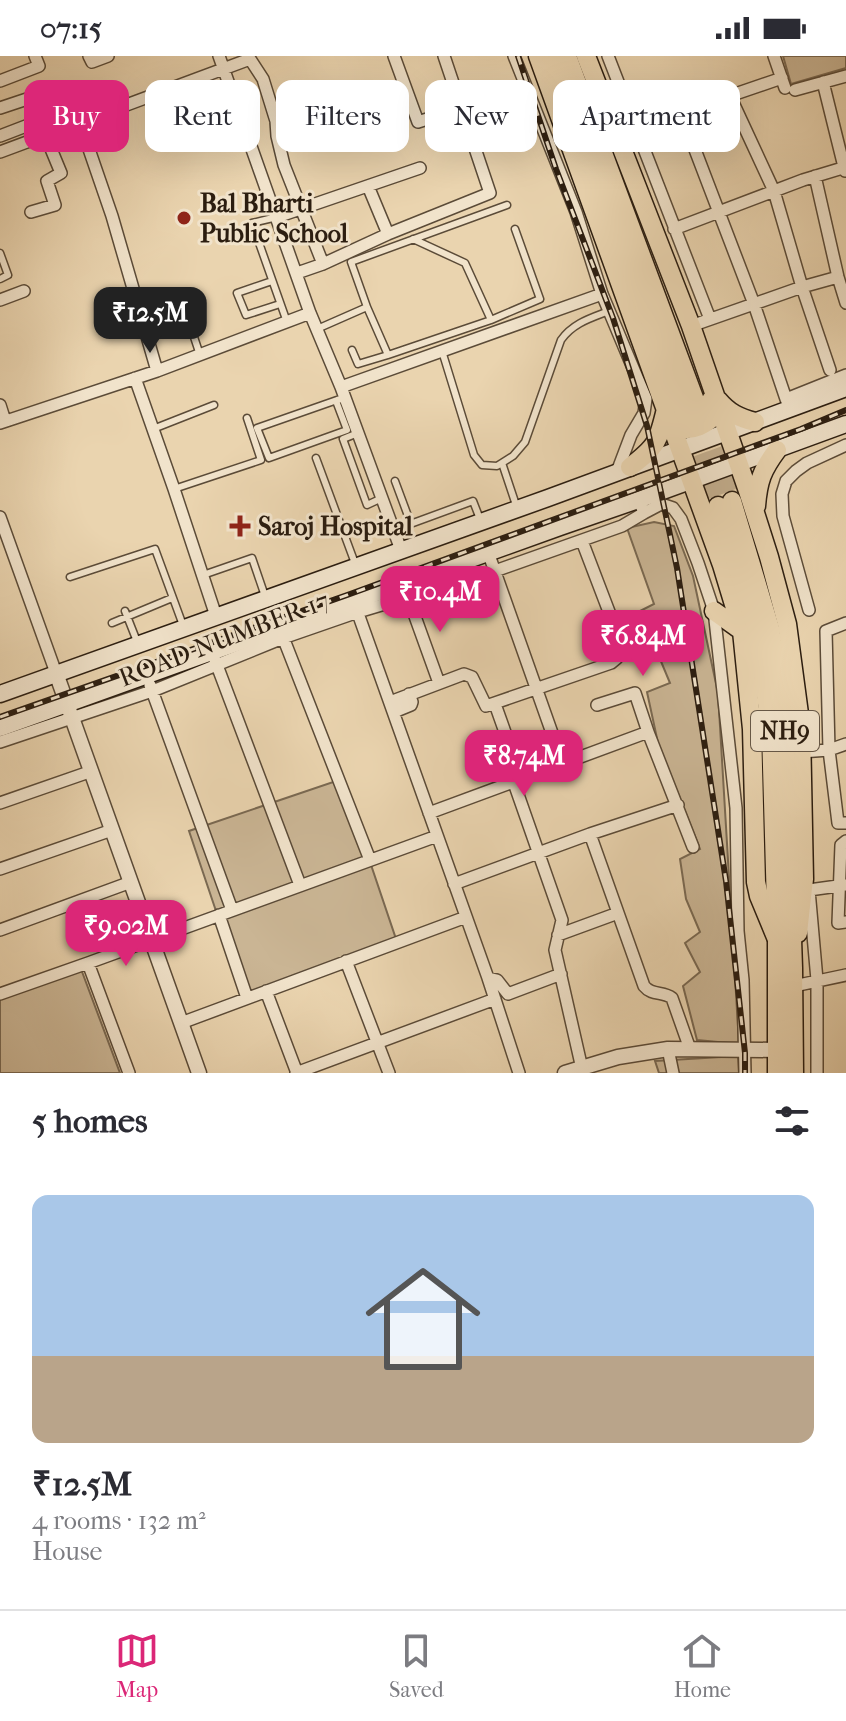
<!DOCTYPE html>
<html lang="en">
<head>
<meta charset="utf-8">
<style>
	:root { --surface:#fff; --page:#f2f2f3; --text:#2b2b33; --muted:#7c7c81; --line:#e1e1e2; --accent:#db2777 }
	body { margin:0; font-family:"IM FELL French Canon",serif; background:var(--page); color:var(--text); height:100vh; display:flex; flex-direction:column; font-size:30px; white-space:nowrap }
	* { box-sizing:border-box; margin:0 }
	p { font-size:26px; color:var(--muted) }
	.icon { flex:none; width:44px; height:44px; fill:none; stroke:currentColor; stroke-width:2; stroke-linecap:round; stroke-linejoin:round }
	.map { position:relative; height:1017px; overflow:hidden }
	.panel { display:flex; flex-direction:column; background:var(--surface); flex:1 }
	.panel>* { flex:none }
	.hud { position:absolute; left:24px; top:24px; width:798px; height:72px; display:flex; gap:16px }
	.price { position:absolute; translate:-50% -68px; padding:0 18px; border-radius:16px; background:var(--accent); color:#fff; font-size:26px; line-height:52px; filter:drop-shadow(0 2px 4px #0008) }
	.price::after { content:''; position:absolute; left:50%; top:48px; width:24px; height:18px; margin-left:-12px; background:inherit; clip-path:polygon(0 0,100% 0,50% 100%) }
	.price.on { background:#222; color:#fff }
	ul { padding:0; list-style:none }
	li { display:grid; align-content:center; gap:16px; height:424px; padding:0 32px }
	li span { display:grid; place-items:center; height:248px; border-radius:16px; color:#555 }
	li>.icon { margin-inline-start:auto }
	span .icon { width:144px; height:144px; fill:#fffc; stroke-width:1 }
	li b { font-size:34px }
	h2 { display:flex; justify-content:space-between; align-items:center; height:96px; padding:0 32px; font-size:34px }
	.pill { padding:0 28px; border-radius:16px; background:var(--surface); box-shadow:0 8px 32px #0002; font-size:28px; line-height:72px }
	.pill.on { background:var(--accent); color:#fff }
	.status { display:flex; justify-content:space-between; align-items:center; height:56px; padding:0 40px; background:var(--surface); direction:ltr }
	.status svg { height:22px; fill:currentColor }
	.tabs { display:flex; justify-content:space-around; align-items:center; height:112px; border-top:2px solid var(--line); background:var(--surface); font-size:22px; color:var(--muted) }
	.tabs a { display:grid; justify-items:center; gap:4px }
	.tabs .on { color:var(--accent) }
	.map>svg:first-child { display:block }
</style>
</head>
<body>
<div class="status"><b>07:15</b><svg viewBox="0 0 49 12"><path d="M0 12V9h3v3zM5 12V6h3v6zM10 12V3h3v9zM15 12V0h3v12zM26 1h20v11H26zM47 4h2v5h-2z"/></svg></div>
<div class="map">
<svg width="846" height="1017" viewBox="0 0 846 1017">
	<rect width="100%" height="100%" fill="#ead4af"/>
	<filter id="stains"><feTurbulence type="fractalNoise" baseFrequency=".0025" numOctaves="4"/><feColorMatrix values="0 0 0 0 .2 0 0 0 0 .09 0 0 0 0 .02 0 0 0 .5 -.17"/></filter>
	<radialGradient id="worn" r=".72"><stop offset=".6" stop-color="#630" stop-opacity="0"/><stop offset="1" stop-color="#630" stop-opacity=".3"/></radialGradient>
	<path fill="#cab594" stroke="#7a6952" stroke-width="2" d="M783,0h63v12l-55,16z
		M654,466l20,4 19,50 25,117 21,351 -42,-4 -14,-54 17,-14 -15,-29 15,-11 -14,-33 -6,-40 20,-10 -42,-106 -11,-51 23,-9 -30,-72 14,-7 -27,-76z
		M342,723l54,160 -152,55 -55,-163z
		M81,913l39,104h-120v-75z
		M738,1000l1,17h-80l-4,-12z"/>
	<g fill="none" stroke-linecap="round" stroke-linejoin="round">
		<path stroke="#c4af8f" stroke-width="18" stroke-dasharray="18 9" stroke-linecap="butt" d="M704,368l28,77
			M690,373l28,77"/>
		<g stroke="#5b4b38" stroke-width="9">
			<path id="service" d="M277,161l-25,6 35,99
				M0,197l8,22 -8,4
				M272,225l-35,12 9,22 34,-11
				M367,251l21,48 103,-35 -26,-57 -52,-24
				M185,254l15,45
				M491,264l49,-21 -25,-70
				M317,273l50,-22 -16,-45 156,-57
				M352,294l6,14 30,-9
				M442,295l32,104 8,10 15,1 16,-10 12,-14 36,-102c12,-17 30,-22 48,-29
				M336,345l11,29 -78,28 -12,-30 80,-28 8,-2
				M153,373l61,-24
				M358,377l-15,6 24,66 15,-7
				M316,402l40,108
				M502,407l15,45
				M395,425l16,43
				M174,433l87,-29 -14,-42
				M394,474l79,-29 7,18
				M203,519l49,-17 14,41
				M70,521l85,-28 29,79
				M125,555l13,33
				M112,567l60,-25"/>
		</g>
		<g stroke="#5b4b38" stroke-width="14">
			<path id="minor" d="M89,0l3,6 16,-6
				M219,0l91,257 31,74 60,163
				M248,0l15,23 13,42 1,15 7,29 39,99 65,-30
				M394,0l24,66 43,-14
				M514,0l62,156 26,82 44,105 -2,14 -13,22 -14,37
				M608,0l102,263
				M774,0l11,32
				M0,25l39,-15 -4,-10
				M823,26l22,89
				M795,34l51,-14
				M730,40l44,95 28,96 28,83
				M0,52l30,-10 31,75 -14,8 8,24 -24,7
				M681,57l73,191 32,95 4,10
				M80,67l32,93 45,155
				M636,72l146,-50
				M0,80l39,-15
				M0,96l250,-93
				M815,120l23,101 8,26
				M368,130l20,48 102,-41 -46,-137
				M277,161l143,-49
				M674,173l129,-49 43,-13
				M297,217l26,-9
				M0,244l24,-9
				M691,270l111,-39 36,-10
				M135,322l39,111 42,127
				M341,331l261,-93
				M786,343l60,-24
				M0,349l5,16
				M0,367l157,-52 153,-58
				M642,452l2,5 17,-9 12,4 8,11 17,44 16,48 22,197 2,123 5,49 2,93
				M0,461l56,156
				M488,496l75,212
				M408,541l31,86
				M355,549l133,373 31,95
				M809,554l-26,-94 -1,-22 4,-13 10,-10 11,-8 39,-18
				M846,567l-20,8 3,119 9,73h8
				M281,576l89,228
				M215,604l85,225
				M150,629l82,225
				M390,646l74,-28 8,3 14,29 125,-43 6,-5 2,-6 -8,-35 -29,-76
				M495,648l27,76
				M597,649l38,-12 13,39 45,115
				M394,656l17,-7 1,-3 -3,-8
				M0,686l155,-52 128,-52 75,-26 137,-41 127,-45 22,-13
				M801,696l28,-2 17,-6
				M514,727l48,137 -7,30 28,123
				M0,747l92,-32
				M429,757l219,-81
				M590,778l54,152c8,10 19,5 28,12l18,51
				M846,785l-5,4 -3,78 8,-1
				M0,813l112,-39
				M454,828l136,-50 88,-29
				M809,834l8,90v93
				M809,834l36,-5
				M219,859l28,83
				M0,874l131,-48
				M558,879l60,-22
				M346,905l43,112
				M88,907l41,110
				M488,922l9,2 11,14 53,-20
				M794,930l52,-11
				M266,935l31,82
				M0,938l88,-31 349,-127
				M181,967l285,-106
				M668,993l5,24
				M296,1017l199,-74"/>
		</g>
		<g stroke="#5b4b38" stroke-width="17">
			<path id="tertiary" d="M56,617l143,400
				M565,1017l53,-16 50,-8 109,1"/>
		</g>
		<g stroke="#2b1d10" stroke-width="19">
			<path id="secondary" d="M0,638l548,-196 298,-110
				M0,672l560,-201 78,-27 208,-76"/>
		</g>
		<g stroke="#2b1d10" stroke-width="21">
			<path id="primary" d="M538,0l184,509 20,66 10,98 4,153 3,14 17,41
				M586,0l105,270 57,165 21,66 18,67 14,105 3,150 -6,54
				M718,344c11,13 21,18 37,22
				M671,359l12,14c11,1 22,-4 30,-12l-2,-17
				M630,411c27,-21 28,-24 36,-58
				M756,450c2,-25 6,-36 21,-56
				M714,555l28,20"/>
		</g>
		<g stroke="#2b1d10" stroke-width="21">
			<path id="trunk" d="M551,0l136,363
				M567,0l133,358
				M732,445l38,127 15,104 8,236 1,105
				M718,450l39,124 14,102 6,208v133"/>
		</g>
		<use href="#service" stroke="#f1e3cb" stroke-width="6"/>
		<use href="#minor" stroke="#f1e3cb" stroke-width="11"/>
		<use href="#tertiary" stroke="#f1e3cb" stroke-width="14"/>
		<use href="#secondary" stroke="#f1e3cb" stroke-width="16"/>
		<use href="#primary" stroke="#ead4af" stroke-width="18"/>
		<use href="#trunk" stroke="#ead4af" stroke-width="18"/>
		<g stroke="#2b1d10" stroke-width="6">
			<path id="rail" d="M518,0l38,113 57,149 34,108 30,142 49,313 19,172v20
				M0,661l350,-123 451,-165 45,-19"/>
		</g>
		<use href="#rail" stroke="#f1e3cb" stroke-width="3" stroke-dasharray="9" stroke-linecap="butt"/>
	</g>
	<g fill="#8f2418" stroke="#f1e3cb" stroke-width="3">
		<circle cx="184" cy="162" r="8"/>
		<path d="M236 458h8v8h8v8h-8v8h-8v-8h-8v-8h8z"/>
	</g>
	<g text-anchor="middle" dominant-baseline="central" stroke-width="6" stroke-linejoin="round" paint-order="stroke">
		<rect fill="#f1e3cb" stroke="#665848" stroke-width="2" x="751" y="655" width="68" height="40" rx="6"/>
		<g font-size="24" font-weight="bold" fill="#2b1d10">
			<text x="785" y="675">NH9</text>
		</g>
		<g font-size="26" font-weight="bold" fill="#2b1d10" stroke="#f1e3cb" text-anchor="start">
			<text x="200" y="147">Bal Bharti<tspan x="200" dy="30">Public School</tspan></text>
			<text x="258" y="470">Saroj Hospital</text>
		</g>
		<g font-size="26" fill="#2b1d10" stroke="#f1e3cb">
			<text transform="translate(224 583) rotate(-21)">ROAD NUMBER 17</text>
		</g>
	</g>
	<rect width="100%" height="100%" filter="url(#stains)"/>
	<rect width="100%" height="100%" fill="url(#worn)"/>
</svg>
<b class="price on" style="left:150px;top:299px">₹12.5M</b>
<b class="price" style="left:440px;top:578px">₹10.4M</b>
<b class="price" style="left:643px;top:622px">₹6.84M</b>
<b class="price" style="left:524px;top:742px">₹8.74M</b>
<b class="price" style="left:126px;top:912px">₹9.02M</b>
<div class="hud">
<a class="pill on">Buy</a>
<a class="pill">Rent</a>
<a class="pill">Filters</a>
<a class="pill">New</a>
<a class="pill">Apartment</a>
</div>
</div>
<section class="panel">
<h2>5 homes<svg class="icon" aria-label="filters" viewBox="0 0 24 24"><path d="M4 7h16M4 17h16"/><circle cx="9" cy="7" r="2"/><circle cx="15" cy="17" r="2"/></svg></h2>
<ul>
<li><span style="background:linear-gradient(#a9c7e8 65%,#b9a48a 0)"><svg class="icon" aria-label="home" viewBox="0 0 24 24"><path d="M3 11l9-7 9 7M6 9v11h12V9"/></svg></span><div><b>₹12.5M</b><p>4 rooms · 132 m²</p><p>House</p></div></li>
</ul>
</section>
<nav class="tabs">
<a class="on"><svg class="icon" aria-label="map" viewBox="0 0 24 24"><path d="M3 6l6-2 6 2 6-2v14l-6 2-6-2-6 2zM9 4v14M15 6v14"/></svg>Map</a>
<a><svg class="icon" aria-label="saved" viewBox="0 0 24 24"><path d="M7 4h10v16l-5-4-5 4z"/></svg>Saved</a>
<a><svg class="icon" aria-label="home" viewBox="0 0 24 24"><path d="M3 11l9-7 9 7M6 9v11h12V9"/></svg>Home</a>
</nav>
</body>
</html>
